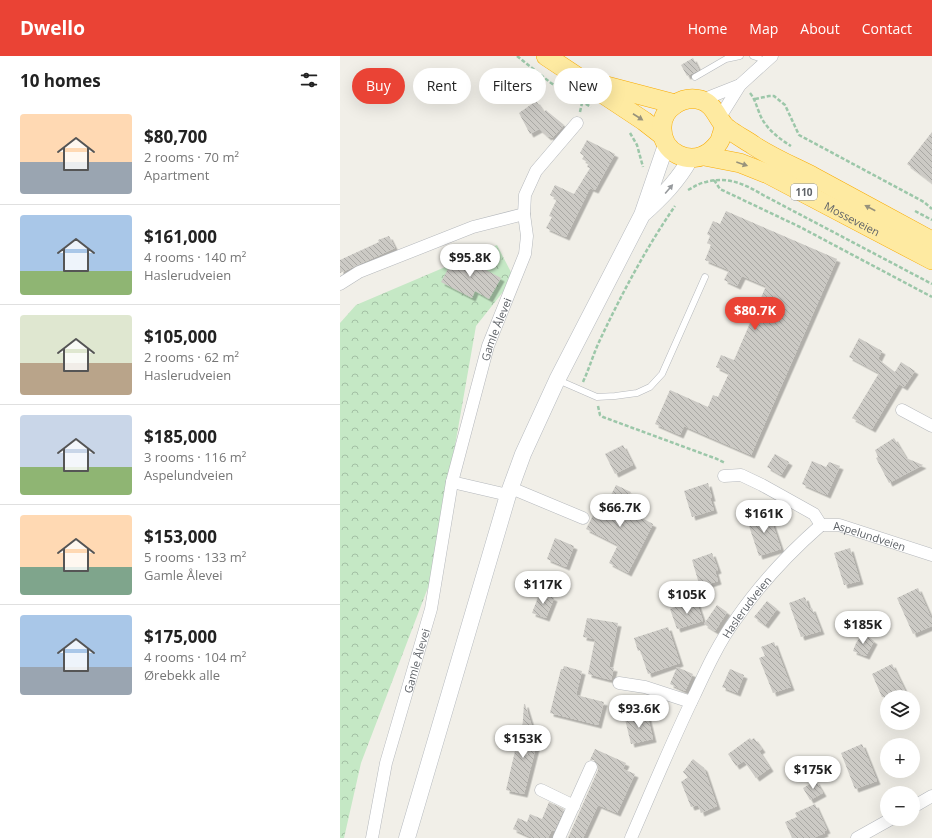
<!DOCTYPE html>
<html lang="en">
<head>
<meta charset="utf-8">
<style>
	:root { --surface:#fff; --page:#f2f2f2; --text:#222; --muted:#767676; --line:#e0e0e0; --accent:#ea4335 }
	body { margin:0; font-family:"Open Sans",sans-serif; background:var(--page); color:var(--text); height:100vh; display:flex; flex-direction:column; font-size:15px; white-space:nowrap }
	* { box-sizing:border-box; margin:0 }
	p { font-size:13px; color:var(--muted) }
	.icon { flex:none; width:22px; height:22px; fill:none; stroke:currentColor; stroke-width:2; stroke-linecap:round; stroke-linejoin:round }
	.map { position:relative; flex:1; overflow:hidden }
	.drawer { display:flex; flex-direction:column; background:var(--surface); width:340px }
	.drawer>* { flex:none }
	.top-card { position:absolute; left:12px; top:12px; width:380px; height:36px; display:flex; gap:8px }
	.controls { position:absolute; left:540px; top:634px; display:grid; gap:8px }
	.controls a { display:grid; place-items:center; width:40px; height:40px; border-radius:50%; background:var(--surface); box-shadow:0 4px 16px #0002; font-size:20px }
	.price { position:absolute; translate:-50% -34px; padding:0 9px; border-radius:14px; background:#fff; color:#222; font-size:13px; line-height:26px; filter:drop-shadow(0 1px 2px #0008) }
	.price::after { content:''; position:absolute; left:50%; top:24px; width:12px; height:9px; margin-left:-6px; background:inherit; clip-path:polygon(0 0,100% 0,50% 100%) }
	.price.on { background:var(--accent); color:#fff }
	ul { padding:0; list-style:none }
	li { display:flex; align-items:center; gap:12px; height:100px; padding:0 20px }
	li+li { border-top:1px solid var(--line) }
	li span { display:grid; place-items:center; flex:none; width:112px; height:80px; border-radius:4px; color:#555 }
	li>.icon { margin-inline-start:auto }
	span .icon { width:48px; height:48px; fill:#fffc; stroke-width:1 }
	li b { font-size:17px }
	h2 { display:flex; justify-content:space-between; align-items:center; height:48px; padding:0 20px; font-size:17px }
	.chip { padding:0 14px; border-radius:18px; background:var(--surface); box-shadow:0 4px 16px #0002; font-size:14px; line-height:36px }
	.chip.on { background:var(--accent); color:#fff }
	header { display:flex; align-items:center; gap:24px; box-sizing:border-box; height:56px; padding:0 20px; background:var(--accent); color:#fff }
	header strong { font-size:19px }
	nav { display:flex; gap:22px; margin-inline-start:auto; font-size:14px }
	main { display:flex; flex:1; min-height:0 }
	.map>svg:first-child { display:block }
</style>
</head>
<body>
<header>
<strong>Dwello</strong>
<nav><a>Home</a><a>Map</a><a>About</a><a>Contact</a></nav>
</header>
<main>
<section class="drawer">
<h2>10 homes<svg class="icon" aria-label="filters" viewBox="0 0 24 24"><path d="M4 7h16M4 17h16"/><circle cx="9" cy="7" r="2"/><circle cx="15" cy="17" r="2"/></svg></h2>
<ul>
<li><span style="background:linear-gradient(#ffd9b3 60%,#9aa5b1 0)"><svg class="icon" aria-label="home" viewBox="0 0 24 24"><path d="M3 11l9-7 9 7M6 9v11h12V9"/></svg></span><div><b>$80,700</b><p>2 rooms · 70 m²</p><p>Apartment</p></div></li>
<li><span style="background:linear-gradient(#a9c7e8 70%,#8fb573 0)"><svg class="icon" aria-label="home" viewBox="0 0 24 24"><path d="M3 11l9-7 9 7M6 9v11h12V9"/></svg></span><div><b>$161,000</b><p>4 rooms · 140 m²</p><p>Haslerudveien</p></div></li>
<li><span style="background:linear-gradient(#dfe7d0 60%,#b9a48a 0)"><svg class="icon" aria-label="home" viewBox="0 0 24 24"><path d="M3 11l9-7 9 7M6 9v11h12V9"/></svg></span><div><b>$105,000</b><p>2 rooms · 62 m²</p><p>Haslerudveien</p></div></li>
<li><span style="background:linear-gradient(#c9d6e8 65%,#8fb573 0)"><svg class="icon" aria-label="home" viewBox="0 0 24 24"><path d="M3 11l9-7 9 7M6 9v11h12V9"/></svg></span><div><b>$185,000</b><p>3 rooms · 116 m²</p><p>Aspelundveien</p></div></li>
<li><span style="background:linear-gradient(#ffd9b3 65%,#7fa58c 0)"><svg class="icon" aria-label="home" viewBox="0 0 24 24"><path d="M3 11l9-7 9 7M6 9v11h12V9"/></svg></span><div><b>$153,000</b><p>5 rooms · 133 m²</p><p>Gamle Ålevei</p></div></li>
<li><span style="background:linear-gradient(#a9c7e8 65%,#9aa5b1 0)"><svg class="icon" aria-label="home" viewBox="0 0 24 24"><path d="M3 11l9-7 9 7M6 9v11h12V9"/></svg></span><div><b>$175,000</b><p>4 rooms · 104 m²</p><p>Ørebekk alle</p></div></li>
</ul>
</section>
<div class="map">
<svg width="592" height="782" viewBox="0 0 592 782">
	<defs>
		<pattern id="forest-crowns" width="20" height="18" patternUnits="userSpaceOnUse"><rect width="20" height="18" fill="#c5e8c5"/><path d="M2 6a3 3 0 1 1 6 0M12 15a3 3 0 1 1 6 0" fill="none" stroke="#a3c0a4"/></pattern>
		<pattern id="building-back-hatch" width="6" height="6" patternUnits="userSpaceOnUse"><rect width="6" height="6" fill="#cccac5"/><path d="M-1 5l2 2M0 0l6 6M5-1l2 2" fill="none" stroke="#a9a8a4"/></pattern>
		<filter id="shadow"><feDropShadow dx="3.5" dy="3.5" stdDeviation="0" flood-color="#0004"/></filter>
	</defs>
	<rect width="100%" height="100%" fill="#f1efe8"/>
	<path fill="url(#forest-crowns)" d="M157,189l17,33 -38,48 -44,251 -71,186 -17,75h-4v-515l16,-18z"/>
	<path fill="url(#building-back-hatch)" filter="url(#shadow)" d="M353,2l6,12 -12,6 -6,-11z
		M196,45l8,11 2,-2 2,2 16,13 -12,13 -3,-2 -1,1 -9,-8 -9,5 -11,-21z
		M592,76v51l-25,-19z
		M247,84l28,14 -20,36 -5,-2 -24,49 -20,-9 6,-11 -3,-1 8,-17 -7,-4 5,-10 19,9 16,-26 -3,-1 2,-4 -7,-4 2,-3 -4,-3z
		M386,155l111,48 -86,196 -67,-29 -4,9 -25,-11 15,-34 38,17 5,-12 5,2 11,-24 -13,-6 5,-12 13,5 32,-74 -24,-10 -5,10 -13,-6 5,-10 -24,-10 6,-15 -4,-2 3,-7 -3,-2 6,-13 7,3z
		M49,180l6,12 -55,25v-13l39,-18 -1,-2z
		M116,198l45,24 -12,21 -14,-8 -3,7 -31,-16z
		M519,282l23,13 -4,8 17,13 6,-10 14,9 -11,16 -5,-3 -27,45 -20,-11 27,-45 -30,-16z
		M554,382l12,20 17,7 -34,18 -13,-25 2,-1 -3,-7z
		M283,389l10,20 -18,9 -10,-20z
		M435,398l14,8 -8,13 -14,-8z
		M472,405l14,6 3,-5 11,4 -13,29 -25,-11z
		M368,427l4,15h-2l4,12 -22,7 -8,-26z
		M276,429l15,7 -8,16 30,16 -25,49 -19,-10 9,-18 -32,-16 16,-31 6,3z
		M428,455l13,38 -22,7 -10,-30 6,-2 -3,-8z
		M215,482l19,8 -8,21 -19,-8z
		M510,492l10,33 -16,4 -10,-32z
		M372,497l6,17 -3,1 3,10 -18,6 -8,-27z
		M578,532l14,32v6l-19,8 -16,-36z
		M200,536l14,6 -8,20 -14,-5z
		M465,541l4,12 3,-1 9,23 -20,6 -12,-34z
		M356,544l7,21 -26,8 -7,-20z
		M427,545l10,8 -12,16 -11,-8z
		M377,549l10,7 -12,19 -11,-7z
		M247,562l31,5 -9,44 5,1 -3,12 -23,-6 7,-35 -12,-2z
		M328,571l12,36 -32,11 -8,-24 -2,1 -4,-13z
		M523,577l11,8 -8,15 -13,-5 3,-8z
		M434,586l17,45 -18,6 -14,-35 6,-2 -4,-9z
		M552,608l16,33h-26l-10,-23z
		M224,610l18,5 -6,24 28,7 -6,23 -48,-12 11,-44h2z
		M337,611l16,7 -8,17 -15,-7z
		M390,613l14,6 -7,18 -15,-6z
		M184,648h1l12,39 -13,51 -18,-4 9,-39 13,4 -6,-22z
		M307,658l6,25 -22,5 -6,-25z
		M410,682l1,2 3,-2 8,11 -3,2 11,17 -14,10 -12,-17 -8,5 -8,-12z
		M522,688l15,37 -22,8 -14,-36z
		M255,693l31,14 -3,6 12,5 -18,39 -19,-8 -15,33h-15l30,-68 -1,-7 -3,-3h-4z
		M353,703l11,9 13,38 -16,7 -3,-8 -7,2 -10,-25 7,-5 -5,-5z
		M476,725l7,12 -13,7 -7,-12z
		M209,746l15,7 -10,22 -2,-1 -4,8h-15l-20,-9 5,-11 9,4 3,-8 12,5z
		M475,748l12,26 -3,1 1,2 -12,5h-21l-7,-16 12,-5 -2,-4z"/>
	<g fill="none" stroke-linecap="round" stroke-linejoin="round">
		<g stroke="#b5b8bc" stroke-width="7">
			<path id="service" d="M413,0l6,2 5,5
				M355,21l31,-18 14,-3
				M218,324l39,17 18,-1 22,-3 13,-6 12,-13 43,-97"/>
		</g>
		<g stroke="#b5b8bc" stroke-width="13">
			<g id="minor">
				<path d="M362,44l38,-15"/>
				<path d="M380,61l20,-32 32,-29"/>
				<path d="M0,228l19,-12 114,-45 51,-13"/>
				<path d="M562,354l30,16"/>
				<path id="s1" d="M384,420l17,-1 21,10 52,29 7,11h18l93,30"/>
				<path id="s2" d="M112,426l36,-136 37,-92 2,-18 -3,-22 1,-19 11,-24 41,-48"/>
				<path d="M171,432l72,30"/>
				<path d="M279,627l26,4 46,15"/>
				<path d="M201,734l33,16"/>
				<path d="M573,751l19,-11"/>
				<path id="s3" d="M32,782l14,-75 45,-154 21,-127 56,13"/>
				<path d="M219,782l32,-71"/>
				<path id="s4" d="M291,782c21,-48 41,-97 64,-144 12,-26 24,-52 41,-75 24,-35 53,-66 85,-94"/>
				<path d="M517,782l34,-19"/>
			</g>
		</g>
		<g stroke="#b6babf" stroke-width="17">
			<path id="secondary" d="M302,159c19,-17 36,-34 48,-56
				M67,782l101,-343 15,-41 34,-74 85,-165 24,-70"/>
		</g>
		<g stroke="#f9ab00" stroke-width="20">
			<g id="trunk">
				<path d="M206,0l98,65 18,14"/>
				<path d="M255,27l80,21"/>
				<path d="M384,69c-1,4 -1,8 -3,12 -1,6 -6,10 -10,14 -21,16 -50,2 -49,-24 0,-19 21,-32 39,-27 12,4 15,15 22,24 4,6 23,16 30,21 18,12 39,21 59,31 40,22 80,43 120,65"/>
				<path id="s5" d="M364,100l36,7 28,11 164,86"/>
			</g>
		</g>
		<path stroke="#9cc7a9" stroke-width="2.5" stroke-dasharray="4 2" stroke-linecap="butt" d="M177,0l34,27 40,24
			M410,37c5,6 6,12 9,19 5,15 19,26 32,34
			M415,43l14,-3h5l11,9 14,30 125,67 8,7
			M240,56l2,-9
			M290,77l7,12 6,22
			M374,124l6,9 80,38 132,70
			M348,134c6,-3 11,-7 18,-8 21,-6 39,2 57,13l169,89
			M575,155l17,9
			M243,326c6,-13 10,-27 16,-40 22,-47 47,-94 76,-136
			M258,350l2,9 3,2 114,42 8,4"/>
		<use href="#service" stroke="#fff" stroke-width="6"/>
		<use href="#minor" stroke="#fff" stroke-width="12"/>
		<use href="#secondary" stroke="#fff" stroke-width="16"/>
		<use href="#trunk" stroke="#feeaa1" stroke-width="19"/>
	</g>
	<defs><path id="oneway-solid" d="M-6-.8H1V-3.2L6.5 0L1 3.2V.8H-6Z"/></defs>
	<g fill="#97927c">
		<use href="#oneway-solid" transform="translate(298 61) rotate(33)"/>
		<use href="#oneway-solid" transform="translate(402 108) rotate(19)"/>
		<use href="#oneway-solid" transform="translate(530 152) rotate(-152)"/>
	</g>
	<use fill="#979a9d" href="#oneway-solid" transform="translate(329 133) rotate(-50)"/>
	<g text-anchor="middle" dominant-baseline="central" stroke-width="4" stroke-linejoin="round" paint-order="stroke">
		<rect fill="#fff" stroke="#8f9295" stroke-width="1" x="451" y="128" width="26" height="16" rx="3"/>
		<g font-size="10" font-weight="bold" fill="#5f6368">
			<text x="464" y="136">110</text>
		</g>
		<g font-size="11" fill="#5f6368" stroke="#fff">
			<text stroke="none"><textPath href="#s5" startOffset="162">Mosseveien</textPath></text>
			<text stroke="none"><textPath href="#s2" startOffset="159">Gamle Ålevei</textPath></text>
			<text stroke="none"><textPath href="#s1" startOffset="163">Aspelundveien</textPath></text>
			<text stroke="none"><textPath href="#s4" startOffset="259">Haslerudveien</textPath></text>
			<text stroke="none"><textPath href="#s3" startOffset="183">Gamle Ålevei</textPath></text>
		</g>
	</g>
</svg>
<div class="controls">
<a><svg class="icon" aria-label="layers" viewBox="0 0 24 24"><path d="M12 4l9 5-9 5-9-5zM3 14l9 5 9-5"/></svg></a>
<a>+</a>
<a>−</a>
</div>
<b class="price" style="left:130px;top:222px">$95.8K</b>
<b class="price on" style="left:415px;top:275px">$80.7K</b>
<b class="price" style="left:280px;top:472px">$66.7K</b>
<b class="price" style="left:424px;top:478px">$161K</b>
<b class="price" style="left:203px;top:549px">$117K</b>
<b class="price" style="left:347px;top:559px">$105K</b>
<b class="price" style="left:523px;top:589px">$185K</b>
<b class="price" style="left:299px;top:673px">$93.6K</b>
<b class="price" style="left:183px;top:703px">$153K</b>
<b class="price" style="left:473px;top:734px">$175K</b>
<div class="top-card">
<a class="chip on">Buy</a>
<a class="chip">Rent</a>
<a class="chip">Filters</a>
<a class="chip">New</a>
</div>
</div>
</main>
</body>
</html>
